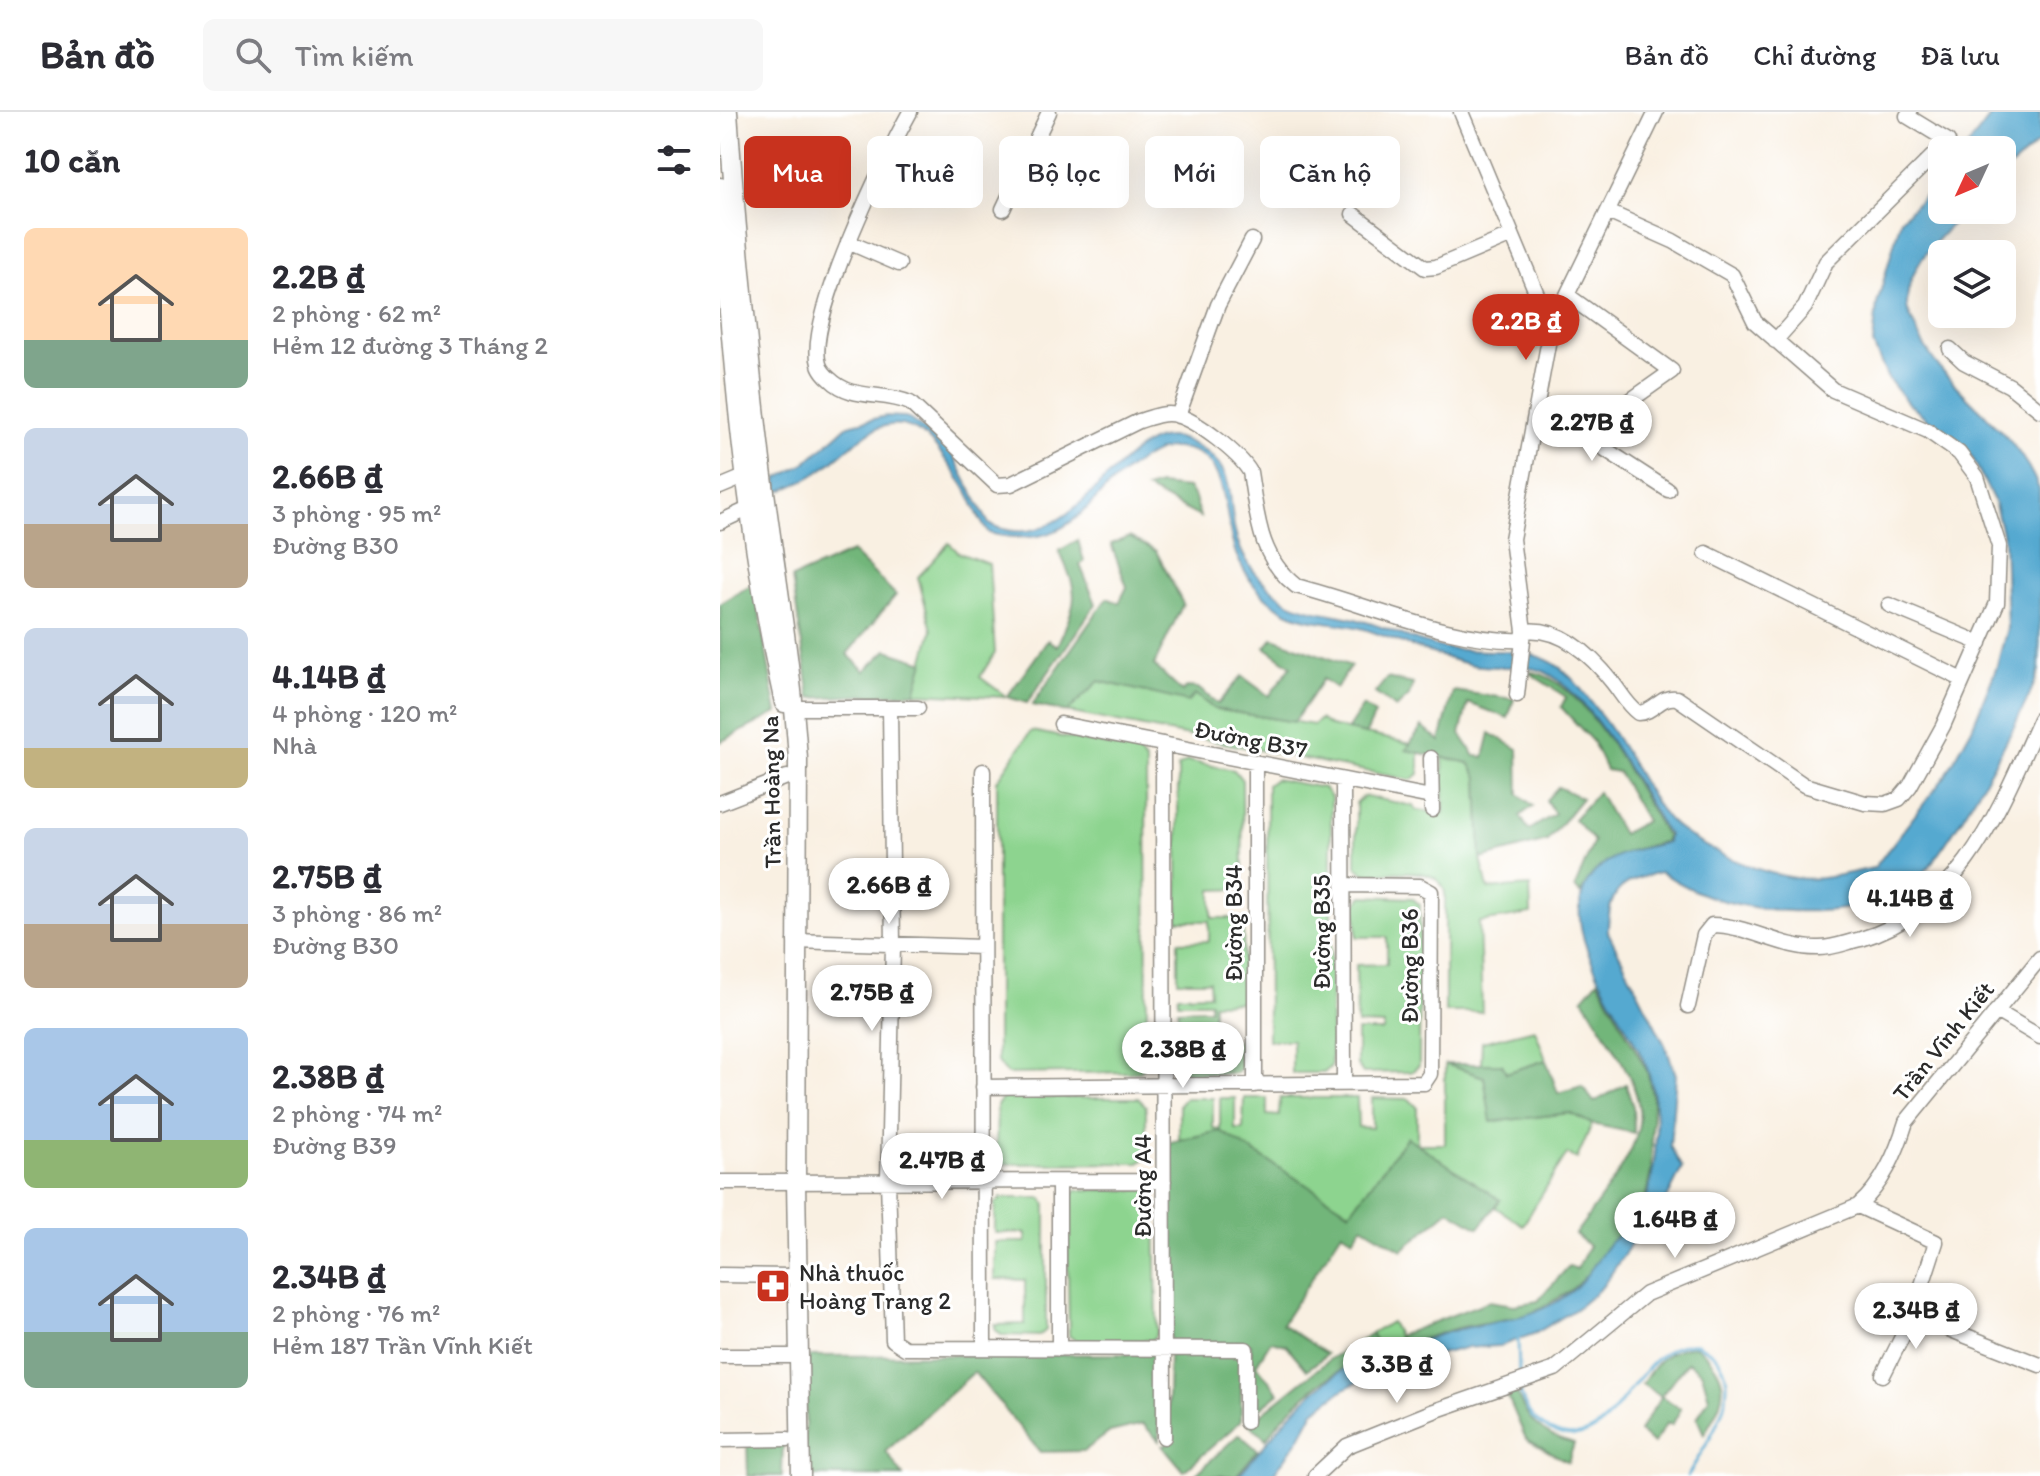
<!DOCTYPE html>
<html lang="vi">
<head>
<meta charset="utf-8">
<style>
	:root { --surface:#fff; --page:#f7f7f7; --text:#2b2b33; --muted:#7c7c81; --line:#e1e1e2; --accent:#c8321e }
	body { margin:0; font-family:Itim,sans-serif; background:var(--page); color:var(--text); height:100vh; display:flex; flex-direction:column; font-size:30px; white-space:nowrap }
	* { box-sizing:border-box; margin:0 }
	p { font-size:26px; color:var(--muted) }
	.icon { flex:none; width:44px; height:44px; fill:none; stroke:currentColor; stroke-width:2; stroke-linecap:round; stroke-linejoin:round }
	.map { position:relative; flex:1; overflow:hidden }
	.details { display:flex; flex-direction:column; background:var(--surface); width:720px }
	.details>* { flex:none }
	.hud { position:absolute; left:24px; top:24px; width:760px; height:72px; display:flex; gap:16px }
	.needle { width:52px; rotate:226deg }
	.buttons { position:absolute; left:1208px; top:24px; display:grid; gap:16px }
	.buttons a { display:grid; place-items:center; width:88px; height:88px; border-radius:12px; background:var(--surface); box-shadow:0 8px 32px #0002; font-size:40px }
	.price { position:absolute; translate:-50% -68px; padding:0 18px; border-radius:28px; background:#fff; color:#222; font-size:26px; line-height:52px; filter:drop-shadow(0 2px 4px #0008) }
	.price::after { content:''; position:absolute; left:50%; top:48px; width:24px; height:18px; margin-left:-12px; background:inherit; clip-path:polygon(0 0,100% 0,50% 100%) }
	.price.active { background:var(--accent); color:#fff }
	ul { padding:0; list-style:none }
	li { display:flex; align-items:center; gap:24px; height:200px; padding:0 24px }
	li span { display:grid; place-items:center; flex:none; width:224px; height:160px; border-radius:12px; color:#555 }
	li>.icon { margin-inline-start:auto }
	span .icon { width:96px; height:96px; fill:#fffc; stroke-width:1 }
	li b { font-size:34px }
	h2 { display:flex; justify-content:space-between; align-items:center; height:96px; padding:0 24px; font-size:34px }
	.pill { padding:0 28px; border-radius:12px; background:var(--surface); box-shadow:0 8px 32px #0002; font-size:28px; line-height:72px }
	.pill.active { background:var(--accent); color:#fff }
	header { display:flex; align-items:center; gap:48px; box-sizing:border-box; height:112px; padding:0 40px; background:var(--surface); border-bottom:2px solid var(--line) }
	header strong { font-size:38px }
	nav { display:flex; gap:44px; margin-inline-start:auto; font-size:28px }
	.search { width:560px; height:72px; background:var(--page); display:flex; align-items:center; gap:20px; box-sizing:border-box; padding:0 28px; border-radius:12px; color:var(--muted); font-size:30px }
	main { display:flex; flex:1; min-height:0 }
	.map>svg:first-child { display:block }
</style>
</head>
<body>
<header>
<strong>Bản đồ</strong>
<div class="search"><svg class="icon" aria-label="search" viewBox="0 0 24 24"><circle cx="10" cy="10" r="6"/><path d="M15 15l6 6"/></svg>Tìm kiếm</div>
<nav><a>Bản đồ</a><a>Chỉ đường</a><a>Đã lưu</a></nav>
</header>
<main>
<section class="details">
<h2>10 căn<svg class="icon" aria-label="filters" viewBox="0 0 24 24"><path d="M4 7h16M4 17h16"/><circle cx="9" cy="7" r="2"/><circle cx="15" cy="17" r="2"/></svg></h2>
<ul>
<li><span style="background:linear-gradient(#ffd9b3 70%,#7fa58c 0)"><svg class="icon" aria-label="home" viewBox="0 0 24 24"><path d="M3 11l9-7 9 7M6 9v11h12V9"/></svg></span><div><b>2.2B ₫</b><p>2 phòng · 62 m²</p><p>Hẻm 12 đường 3 Tháng 2</p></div></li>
<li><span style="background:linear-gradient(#c9d6e8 60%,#b9a48a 0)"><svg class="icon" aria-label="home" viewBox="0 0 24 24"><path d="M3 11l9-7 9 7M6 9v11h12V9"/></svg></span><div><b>2.66B ₫</b><p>3 phòng · 95 m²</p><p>Đường B30</p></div></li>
<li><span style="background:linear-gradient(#c9d6e8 75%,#c2b280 0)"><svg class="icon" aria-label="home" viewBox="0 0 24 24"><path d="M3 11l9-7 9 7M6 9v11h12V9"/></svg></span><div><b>4.14B ₫</b><p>4 phòng · 120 m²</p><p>Nhà</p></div></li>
<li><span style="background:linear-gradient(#c9d6e8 60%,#b9a48a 0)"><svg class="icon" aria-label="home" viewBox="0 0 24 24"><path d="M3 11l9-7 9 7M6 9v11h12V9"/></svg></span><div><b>2.75B ₫</b><p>3 phòng · 86 m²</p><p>Đường B30</p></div></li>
<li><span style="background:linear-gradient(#a9c7e8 70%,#8fb573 0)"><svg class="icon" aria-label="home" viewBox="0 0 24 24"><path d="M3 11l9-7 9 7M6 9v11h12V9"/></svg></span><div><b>2.38B ₫</b><p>2 phòng · 74 m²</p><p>Đường B39</p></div></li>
<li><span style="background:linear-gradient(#a9c7e8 65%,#7fa58c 0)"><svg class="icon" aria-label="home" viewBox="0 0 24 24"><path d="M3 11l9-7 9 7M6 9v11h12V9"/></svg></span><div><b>2.34B ₫</b><p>2 phòng · 76 m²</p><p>Hẻm 187 Trần Vĩnh Kiết</p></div></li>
</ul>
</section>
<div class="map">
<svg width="1320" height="1364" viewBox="0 0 1320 1364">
	<rect width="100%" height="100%" fill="#fff"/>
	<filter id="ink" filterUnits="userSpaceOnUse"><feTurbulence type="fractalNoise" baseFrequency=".0125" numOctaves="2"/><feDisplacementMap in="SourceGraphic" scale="16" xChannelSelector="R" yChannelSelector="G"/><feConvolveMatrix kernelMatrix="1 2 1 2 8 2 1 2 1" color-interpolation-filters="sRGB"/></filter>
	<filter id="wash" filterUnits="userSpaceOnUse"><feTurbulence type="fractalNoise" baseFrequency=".006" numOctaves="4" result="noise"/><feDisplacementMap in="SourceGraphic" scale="32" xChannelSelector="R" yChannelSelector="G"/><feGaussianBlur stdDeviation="1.8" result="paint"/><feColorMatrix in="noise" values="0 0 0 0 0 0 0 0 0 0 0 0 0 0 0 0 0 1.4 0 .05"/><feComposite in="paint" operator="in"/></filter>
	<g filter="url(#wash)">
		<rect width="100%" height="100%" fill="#f9f0e2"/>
		<path fill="#8dd48f" stroke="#5c805d" stroke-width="2" d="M229,431l10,10 30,11 6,89 -15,24 27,20 -92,-4 17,-63 -14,-53z
			M378,569l89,20 8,-7 19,15 100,16 6,-6 10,7 81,18 -4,6 12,2v22l-8,6 -344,-68z
			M311,619l106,20 9,11 1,302 -8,8 -132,2 -10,-12v-281z
			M723,644l26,7 9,14 3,82 7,30 42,-3 1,28 -52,8 3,90h-37v-119c-6,-30 -56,-19 -80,-19l-9,-8v-63l8,-7 49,10 3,4 28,3z
			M467,649l47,9 8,10 1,109 -31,1v28h31l1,84 -31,1v38h31v23l-9,9 -47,1 -10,-10v-54l32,-1v-7h-32v-7l32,-1 -1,-13h-31v-39l31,-1v-20h-31v-154z
			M555,667l49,9 7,9v269l-7,7h-32v-33h-24l-1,-255z
			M643,784l49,2 8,7 -1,161 -8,6 -48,1 -6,-8v-34h26l1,-6 -27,-1 -1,-59 31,-1v-27h-30l-1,-33z
			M815,917l11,31 -40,13 -4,-9h-21l1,-22z
			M725,952l39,13 8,45 78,-9 22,11 -15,35 -10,-5 -44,71 -28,-18 5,-7 -149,13 -131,-82 -41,9v-35l6,-7h28v30l7,1v-31h15v31h8l1,-31h23v17l12,1 1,-18h77l1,29 14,1v-30l37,1 8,8v37h28z
			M283,986h135l8,8v52l-7,5 -136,1 -7,-7 1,-52z
			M357,1078h70l8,6 2,137 -5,7 -75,1 -8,-5 -2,-137z
			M281,1086h41l4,6v126l-7,6 -38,-1 -6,-6v-4l30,-1v-44l-30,-1v-37h31v-9h-31v-30z
			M671,1210l12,23 -20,8 -12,-19z"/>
		<path fill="#72b67a" stroke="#4e7052" stroke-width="2" d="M439,373l29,3 7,10 5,19 -54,-28z
			M409,425l27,14 27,53 -29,61 28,27 5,-5 11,1 20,16 24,-28 27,20 22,-30 -26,-19 8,-9 78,28 -15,22 -13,-9 -29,43 -80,-13 -19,-15 -7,8 -89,-21 -32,31 -35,-7 75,-107 12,5 8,-16 -16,-43z
			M358,428l6,21 -4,4 16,39 -69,99 -20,-6 41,-57 9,6c20,-45 24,-49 2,-95z
			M132,440l44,43 -49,59 18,17 22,-21 37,12 -9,31 -105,5 -18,-120z
			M34,471l23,130 -57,29v-138z
			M808,560c53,0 113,122 138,164v5c-41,11 -63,14 -86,53l-5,-7 19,-46 -20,-22 24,-27 24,42 24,-13 -28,-49 -12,-2 -13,-28 -32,-35 5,-10z
			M667,566l26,6 -4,12 -13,12 -21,-15z
			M733,579l61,8 -6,19 -40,-15 -8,31 15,22 9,1 6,-24 28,16 1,45 14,12 -13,10 9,14 26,-16 -9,-14 12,-13 24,11 -35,43 -66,18 -3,-81 -9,-15 -63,-13 16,-23 18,14z
			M643,594l12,8 -9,20 -19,-4z
			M878,868l49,91 6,28 -2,73 -6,27 -55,73 -21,20 -41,23 -71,13 -54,17 -5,-9 91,-35 25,4 24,-4 31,-35 8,3 12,-23 -14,-12c84,-114 85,-116 8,-236z
			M826,948l12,33 24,-7 12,16 32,-18 7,22 1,27 -42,-9 -22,-11 -79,9 -7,-45 -39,-13h57l4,9z
			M500,1019l130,81 57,-75 93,63 -21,28 -30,-18 -47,40 -40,-24 -9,13 -11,-7 -60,92 45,30 -20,16 -21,-25 -15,-4 -15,24 23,28 -27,22 -1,-71 -81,-1v-201z
			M651,1222l12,19c-49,13 -88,46 -117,86l-17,-15 81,-65z
			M976,1234c37,30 31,51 8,88l-7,-16 12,-20 -7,-25 -14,-11 -27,34 20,13 -9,16 -5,-2 -14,21 -14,-13 22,-34 -19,-13c15,-24 26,-36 54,-38z
			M521,1241v68l-57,50 -22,-26 5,-1 2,-90z
			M439,1242v87l-16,-17 -33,8 -26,19 -44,1 -66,-80 -88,79 17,25h-100l5,-120z
			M795,1276c11,33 25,46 59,56l-6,18 -42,-23 -21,-49z
			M519,1322l19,16 -22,26h-42z
			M63,1331l-1,33h-34l-1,-32z"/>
		<path fill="#54a9d0" stroke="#406a7e" stroke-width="2" d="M1274,0h46v29l-38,34v-25h-37z
			M1222,66v32h24c-25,26 -60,55 -59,95 0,7 6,16 8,22 26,65 100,96 124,162 1,9 1,170 0,181 -11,39 -95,190 -126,213 -51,38 -147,33 -205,13 -16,-5 -33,-16 -48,-24 -39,10 -52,17 -52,60l57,113 11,30 -6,71 12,22 -26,53 -20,16 -34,50 -26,22 -40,24 -36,13 -36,2 -79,20 -41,21 -30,22 -15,28 -27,37h-34c41,-46 60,-80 116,-113 9,-5 20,-5 29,-8 24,-8 46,-18 69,-24 42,-11 85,-11 120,-40 16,-14 24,-31 37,-47 14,-15 31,-28 38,-47 11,-37 13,-90 1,-126 -20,-57 -121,-168 -33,-214 15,-8 36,-10 52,-15l1,-7c-28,-45 -76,-140 -123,-163 -16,-8 -52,-3 -72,-7 -37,-8 -73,-24 -109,-36 -24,-7 -55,-6 -77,-17 -25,-13 -40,-32 -51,-58 -15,-39 -3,-108 -65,-106 -10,0 -20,6 -28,11 -60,37 -67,95 -154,74 -14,-16 -15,-35 -29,-53 -10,-13 -21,-32 -34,-43 -43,-36 -75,14 -109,36 -11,8 -25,13 -38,19l-2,-13 27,-15 44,-39 38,-9 20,1 42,29 41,78c89,42 132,-110 195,-84 64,27 37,64 57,110 9,21 25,36 43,49 19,13 53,14 75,21 29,7 57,23 86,28 32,6 73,-2 102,12 23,10 40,37 54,56 23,29 37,62 58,92 22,34 97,65 137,70 25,3 53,-5 78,-10l72,-93 26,-47 24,-59 11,-41 -3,-87 -10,-40 -22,-44 -65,-55 -20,-25 -14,-33 4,-40 24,-85z"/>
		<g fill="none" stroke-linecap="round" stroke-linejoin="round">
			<path stroke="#54a9d0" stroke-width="3" d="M798,1226l1,37
				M799,1274c4,20 12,35 31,44 69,34 81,-93 148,-86 6,5 15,9 20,15 27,35 -14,86 -30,117"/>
		</g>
	</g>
	<g filter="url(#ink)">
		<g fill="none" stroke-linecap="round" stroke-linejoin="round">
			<g stroke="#928e86" stroke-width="17">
				<path id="minor" d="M190,0c-24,43 -105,208 -91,252 1,5 7,12 11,15 22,22 53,12 80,24l87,82 14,-1 128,-63c13,-4 24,-9 37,-6 21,6 63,38 74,57 7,43 9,86 46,114 71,18 155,57 227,54
					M741,0l90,216
					M283,97l46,-97
					M633,102l72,54 11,-1 76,-32
					M128,130l51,22
					M847,183l105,76 -72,51
					M1055,229l30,-34 21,-45 122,-121 -41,-25 3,-4
					M1230,237l14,13 46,24 30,24
					M817,293l131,85
					M458,304l40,-111 34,-65
					M0,375l24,-10
					M0,410l28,-13
					M986,441l257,127
					M1169,493l91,38
					M804,519c37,-5 68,25 89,52 8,10 14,22 25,30 16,0 22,-18 39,-15l127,87 61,18 20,1 14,-5 11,-13 33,-60 54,-123 2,-57 -22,-69 -18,-24 -31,-22 -95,-41 -78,-68 -23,-47 -59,-34 -65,-29
					M797,583l7,-64 -12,-92 39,-211 105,-216
					M75,596h123
					M170,596l3,237 -5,236 5,159 12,8 341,1v73
					M341,612l370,73
					M443,632l1,693
					M711,646l1,52
					M535,650v323
					M263,659l1,577
					M623,668l1,303
					M0,691l67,-26
					M75,829l187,6
					M968,894l16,-71 8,-10c36,0 70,24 107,23 15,0 28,-6 42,-9 101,-30 139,-132 179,-220
					M1276,899l44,26
					M263,975l441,-4 6,-9 1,-182 -11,-6 -77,-1
					M0,1070l444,-1
					M1138,1094l78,36 -21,65 3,10 122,48
					M0,1163l69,1
					M339,1237v-167
					M0,1244h71
					M1163,1263l32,-64
					M0,1328l68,-1
					M595,1364l32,-30 87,-35 121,-42 91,-75 212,-88c25,-22 38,-52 48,-84l134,-164"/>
			</g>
			<g stroke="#928e86" stroke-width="21">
				<path id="major" d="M8,0c8,119 20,238 34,357 12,97 30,193 36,290l-2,423 5,294
					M0,75c11,173 26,346 64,516"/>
			</g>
			<use href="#minor" stroke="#fff" stroke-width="14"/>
			<use href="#major" stroke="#fff" stroke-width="18"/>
		</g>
	</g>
	<defs>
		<g id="pharmacy-square" transform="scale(1.8)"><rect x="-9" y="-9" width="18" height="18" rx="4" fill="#c8321e" stroke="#fff"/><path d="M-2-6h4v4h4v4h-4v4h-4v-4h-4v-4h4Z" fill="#fff"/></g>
	</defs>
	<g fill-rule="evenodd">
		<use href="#pharmacy-square" x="53" y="1174"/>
	</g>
	<g text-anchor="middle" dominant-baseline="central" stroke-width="6" stroke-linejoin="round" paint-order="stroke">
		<g font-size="24" fill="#2b2b2b" stroke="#fff">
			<text transform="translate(531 627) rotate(11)">Đường B37</text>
			<text transform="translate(51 680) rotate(-91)">Trần Hoàng Na</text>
			<text transform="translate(513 811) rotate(-90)">Đường B34</text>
			<text transform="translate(601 820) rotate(-90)">Đường B35</text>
			<text transform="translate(689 854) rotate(-90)">Đường B36</text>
			<text transform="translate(1223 929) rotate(-51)">Trần Vĩnh Kiết</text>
			<text transform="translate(422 1074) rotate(-90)">Đường A4</text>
		</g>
		<g font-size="24" fill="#2b2b2b" stroke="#fff" text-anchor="start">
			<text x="79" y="1160">Nhà thuốc<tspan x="79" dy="28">Hoàng Trang 2</tspan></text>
		</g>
	</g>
</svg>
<div class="buttons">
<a><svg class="needle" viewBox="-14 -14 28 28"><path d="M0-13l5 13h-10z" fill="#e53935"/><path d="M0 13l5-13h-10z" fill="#7c7c81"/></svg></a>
<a><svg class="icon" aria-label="layers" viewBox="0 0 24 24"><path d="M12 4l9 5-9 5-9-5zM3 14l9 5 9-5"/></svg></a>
</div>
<b class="price active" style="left:806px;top:250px">2.2B ₫</b>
<b class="price" style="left:872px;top:351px">2.27B ₫</b>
<b class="price" style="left:169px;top:814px">2.66B ₫</b>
<b class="price" style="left:1190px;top:827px">4.14B ₫</b>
<b class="price" style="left:152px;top:921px">2.75B ₫</b>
<b class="price" style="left:463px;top:978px">2.38B ₫</b>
<b class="price" style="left:222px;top:1089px">2.47B ₫</b>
<b class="price" style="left:955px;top:1148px">1.64B ₫</b>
<b class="price" style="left:1196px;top:1239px">2.34B ₫</b>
<b class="price" style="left:677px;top:1293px">3.3B ₫</b>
<div class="hud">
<a class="pill active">Mua</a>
<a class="pill">Thuê</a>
<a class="pill">Bộ lọc</a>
<a class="pill">Mới</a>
<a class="pill">Căn hộ</a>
</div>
</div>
</main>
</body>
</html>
